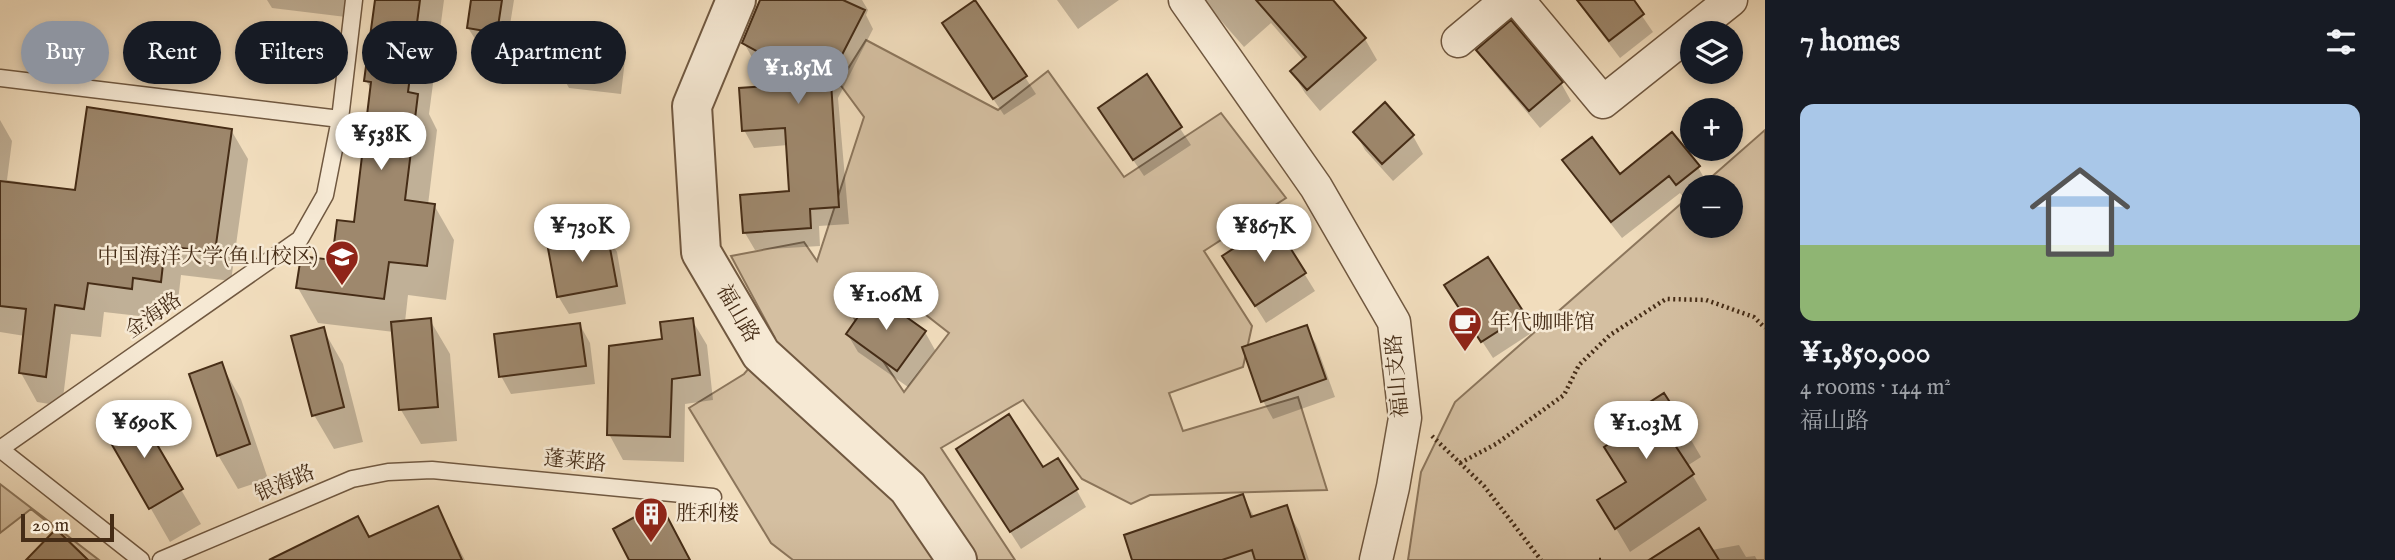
<!DOCTYPE html>
<html lang="en">
<head>
<meta charset="utf-8">
<style>
	:root { --surface:#171b24; --page:#20242c; --text:#f1f3f6; --muted:#9ea1a6; --accent:#8c9099 }
	body { margin:0; font-family:"IM FELL English","Noto Serif SC",serif; background:var(--page); color:var(--text); height:100vh; display:flex; flex-direction:column; font-size:26px; white-space:nowrap }
	* { box-sizing:border-box; margin:0 }
	p { font-size:23px; color:var(--muted) }
	.icon { flex:none; width:38px; height:38px; fill:none; stroke:currentColor; stroke-width:2; stroke-linecap:round; stroke-linejoin:round }
	.map { position:relative; flex:1; overflow:hidden }
	.panel { display:flex; flex-direction:column; background:var(--surface); width:630px }
	.panel>* { flex:none }
	.hud { position:absolute; left:21px; top:21px; width:665px; height:63px; display:flex; gap:14px }
	.fabs { position:absolute; left:1680px; top:21px; display:grid; gap:14px }
	.fabs a { display:grid; place-items:center; width:63px; height:63px; border-radius:50%; background:var(--surface); box-shadow:0 4px 10px #0003; font-size:35px }
	.scale { position:absolute; left:21px; bottom:18px; width:93px; box-sizing:border-box; padding-left:7px; border:4px solid #452c16; border-top:0; font-size:19px; line-height:24px; white-space:nowrap; color:#452c16; -webkit-text-stroke:5px #f6e9d4; paint-order:stroke }
	.price { position:absolute; translate:-50% -60px; padding:0 16px; border-radius:24px; background:#fff; color:#222; font-size:23px; line-height:46px; filter:drop-shadow(0 2px 4px #0008) }
	.price::after { content:''; position:absolute; left:50%; top:42px; width:21px; height:16px; margin-left:-10px; background:inherit; clip-path:polygon(0 0,100% 0,50% 100%) }
	.price.selected { background:var(--accent); color:#fff }
	ul { padding:0; list-style:none }
	li { display:grid; align-content:center; gap:14px; height:371px; padding:0 35px }
	li span { display:grid; place-items:center; height:217px; border-radius:14px; color:#555 }
	li>.icon { margin-inline-start:auto }
	span .icon { width:126px; height:126px; fill:#fffc; stroke-width:1 }
	li b { font-size:30px }
	h2 { display:flex; justify-content:space-between; align-items:center; height:84px; padding:0 35px; font-size:30px }
	.tag { padding:0 24px; border-radius:32px; background:var(--surface); box-shadow:0 4px 10px #0003; font-size:24px; line-height:63px }
	.tag.selected { background:var(--accent); color:#fff }
	main { display:flex; flex:1; min-height:0 }
	.map>svg:first-child { display:block }
</style>
</head>
<body>
<main>
<div class="map">
<svg width="1765" height="560" viewBox="0 0 1765 560">
	<rect width="100%" height="100%" fill="#f1ddbd"/>
	<filter id="stains"><feTurbulence type="fractalNoise" baseFrequency=".00286" numOctaves="4"/><feColorMatrix values="0 0 0 0 .2 0 0 0 0 .09 0 0 0 0 .02 0 0 0 .5 -.17"/></filter>
	<radialGradient id="worn" r=".72"><stop offset=".6" stop-color="#630" stop-opacity="0"/><stop offset="1" stop-color="#630" stop-opacity=".3"/></radialGradient>
	<path fill="#d4bfa1" stroke="#8c765c" stroke-width="2" fill-rule="evenodd" d="M866,40l132,70 50,-39 76,106 97,-64 65,85 -82,53 48,75 -9,41 -74,26 14,38 115,-34 29,93 -177,5 -19,9 -49,-25 -59,-79 -82,48 74,112h-222l-22,-17 -82,-135 55,-34 31,-36 -44,-82 73,-14 13,19 47,-144 -25,-34zM880,279l69,54 -45,59 -60,-89z
		M1765,130v430h-357l13,-88 34,-70 237,-208v32h39v-39h-31z
		M0,484l99,76h-11l-32,-31 -25,-20 -31,24z"/>
	<path fill="#0003" d="M267,0h81l-2,17 -74,-9z
		M377,0h67l-15,114 8,16 -9,75h6l20,35 -8,60 -38,-5 -3,27 25,-2 20,34 7,87 -36,3 -20,-34 -7,-78 -76,-9 -20,-35 35,-26 22,-38 17,-134 -6,-9z
		M473,0h41l-8,50 -27,-5 -11,-17z
		M761,0h101l6,10 -2,5 7,14 -35,69 11,126 -30,2 1,20 -65,4 -10,-17 46,-41 -3,-47 -34,3 -10,-18 55,-44 -45,-25 -10,-18z
		M1057,0h62l-41,29z
		M1203,0h127l35,39 12,21 -57,51 -15,-18 -13,-21 12,-11 -33,-38 -27,24z
		M1576,0h55l22,32 -33,26z
		M976,2l60,92 -32,21 -50,-74z
		M616,33l10,18 -5,43 -52,-6 -10,-18z
		M1479,50l82,33 10,18 -31,27 -51,-61z
		M1146,77l45,68 -47,31 -34,-50z
		M1385,105l28,31 10,18 -30,27 -28,-31 -10,-18z
		M0,120l12,21 -5,39 13,2 2,3 54,7 155,-62 17,29 -17,122 -50,-6 -4,35 -28,-3 -1,10 -44,-5 -3,25 -30,-3 -9,72 -25,-4 -16,-29 4,-37 -25,-4z
		M1672,134l26,33 10,18 -2,2h-14v11l-5,4 -7,-9 -58,45 -47,-60 -10,-17 55,15z
		M1274,225l41,66 -49,32 -31,-49z
		M606,234l11,18 9,52 -57,10 -11,-18z
		M1457,303l66,12 10,17 -40,26z
		M692,320l15,25 6,55 -28,4 -1,58 -61,-2 -14,-26 55,-93z
		M580,325l10,18 5,41 -84,10 -10,-18z
		M1306,327l10,17 19,53 -62,22 -10,-18z
		M323,329l20,35 20,78 -29,7 -20,-34z
		M925,332l10,18 -27,37 -50,-35 -10,-17z
		M221,364l20,35 27,80 -30,10 -20,-34z
		M137,414l64,110 -31,18 -63,-110z
		M1634,430l53,3 14,24 -14,9 20,34 -77,52 -16,-27 14,-42z
		M969,467l73,3 34,19 10,18 -65,42z
		M1243,497l12,21 31,-10 13,23 10,29h-175z
		M437,508l28,52h-190l94,-21z
		M1739,545l7,12 9,-1 2,4h-100z"/>
	<path fill="#9e886d" stroke="#452c16" stroke-width="2" d="M375,0h45l-12,92 10,2 -13,106 30,4 -8,62 -38,-4 -5,37 -88,-11 5,-32 31,4 5,-40 17,2 17,-140 -7,-1z
		M471,0h31l-5,33 -30,-5z
		M760,0h83l22,10 -37,72h3l8,125 -29,2 1,19 -68,5 -3,-38 49,-4 -4,-63 -43,3 -3,-43 75,-5 -72,-40z
		M975,0l52,76 -34,23 -51,-76z
		M1256,0h77l33,38 -59,52 -17,-19 16,-14z
		M1577,0h57l10,14 -35,27z
		M1511,20l52,62 -34,29 -53,-61z
		M563,25l54,7 -5,45 -55,-7z
		M1147,74l35,53 -49,33 -35,-52z
		M1385,102l29,33 -32,29 -29,-32z
		M87,107l145,22 -17,123 -50,-6 -4,36 -28,-4 -1,11 -44,-6 -4,26 -29,-4 -9,72 -27,-4 7,-64 -26,-3v-125l75,9z
		M1672,132l28,34 -24,19 -7,-9 -58,46 -49,-62 30,-23 28,37z
		M1274,222l32,51 -51,33 -33,-50z
		M607,232l10,54 -60,11 -10,-54z
		M1488,257l37,57 -44,28 -37,-57z
		M874,294l52,37 -29,40 -51,-37z
		M431,318l7,89 -39,3 -8,-88z
		M693,318l7,57 -28,4 -2,58 -63,-2 2,-89 53,-7 -2,-17z
		M580,323l6,43 -87,11 -5,-43z
		M1307,325l19,54 -65,23 -19,-55z
		M324,327l20,80 -32,9 -21,-80z
		M222,362l28,82 -33,12 -28,-82z
		M1664,393l25,39 -16,10 21,32 -79,55 -18,-29 29,-18 -22,-35 28,-18 -7,-11z
		M138,412l45,77 -34,20 -45,-78z
		M1009,414l34,53 15,-9 20,31 -68,43 -54,-83z
		M1243,494l8,23 36,-12 18,55h-50l-3,-10 -30,10h-90l-8,-25z
		M660,503l30,57h-61l-16,-31z
		M438,506l24,54h-193l89,-44 11,21z
		M1699,528l20,32h-70z
		M56,529l32,31h-62z"/>
	<g fill="none" stroke-linecap="round" stroke-linejoin="round">
		<g stroke="#705840" stroke-width="19">
			<path id="service" d="M0,78l340,41
				M0,449l300,-210 25,-44 15,-76 14,-119
				M0,449l141,111
				M161,560l191,-81 36,-7 44,-2 281,27"/>
		</g>
		<g stroke="#705840" stroke-width="35">
			<path id="minor" d="M1185,0l131,187 78,135 11,96 -12,69 -17,73
				M1518,0l85,102 128,-102
				M1458,41l49,-41"/>
		</g>
		<g stroke="#705840" stroke-width="42">
			<path id="tertiary" d="M736,0l-44,106 9,146 60,102 147,134 49,72"/>
		</g>
		<path stroke="#452c16" stroke-width="4.5" stroke-dasharray="2 3.5" stroke-linecap="butt" d="M1432,436l52,50 57,74
			M1460,463l36,-19 68,-49 15,-30 31,-30 56,-36 40,1 48,17 11,11
			M1599,560h2"/>
		<use href="#service" stroke="#f6e9d4" stroke-width="16"/>
		<use href="#minor" stroke="#f6e9d4" stroke-width="32"/>
		<use href="#tertiary" stroke="#f6e9d4" stroke-width="38"/>
	</g>
	<defs>
		<g id="university-pin" transform="scale(1.75)"><path d="M0 17L-7.5 6A9.5 9.5 0 1 1 7.5 6Z" fill="#8f2418" stroke="#f6e9d4"/><path d="M0-5L7-2L0 1L-7-2ZM-4 1L0 2.5L4 1V4Q0 6-4 4Z" fill="#fff"/></g>
		<g id="cafe-pin" transform="scale(1.75)"><path d="M0 17L-7.5 6A9.5 9.5 0 1 1 7.5 6Z" fill="#8f2418" stroke="#f6e9d4"/><path d="M-5.5-4.5H6V0H3Q3 3.5 0 3.5H-2.5Q-5.5 3.5-5.5 0ZM3-3.2v2h1.7v-2ZM-6 4.5H4V6H-6Z" fill="#fff"/></g>
		<g id="building-pin" transform="scale(1.75)"><path d="M0 17L-7.5 6A9.5 9.5 0 1 1 7.5 6Z" fill="#8f2418" stroke="#f6e9d4"/><path d="M-4-6H4V6H1V3H-1V6H-4ZM-2.5-4.3h1.7v1.8h-1.7ZM.8-4.3h1.7v1.8H.8ZM-2.5-1h1.7V.8h-1.7ZM.8-1h1.7V.8H.8Z" fill="#fff"/></g>
	</defs>
	<g fill-rule="evenodd">
		<use href="#university-pin" x="342" y="257"/>
		<use href="#cafe-pin" x="1465" y="323"/>
		<use href="#building-pin" x="651" y="514"/>
	</g>
	<g text-anchor="middle" dominant-baseline="central" stroke-width="5" stroke-linejoin="round" paint-order="stroke">
		<g font-size="21" fill="#452c16" stroke="#f6e9d4" text-anchor="start">
			<text x="318" y="257" text-anchor="end">中国海洋大学(鱼山校区)</text>
			<text x="1490" y="323">年代咖啡馆</text>
			<text x="676" y="514">胜利楼</text>
		</g>
		<g font-size="21" fill="#452c16" stroke="#f6e9d4">
			<text transform="translate(737 314) rotate(60)">福山路</text>
			<text transform="translate(154 316) rotate(-35)">金海路</text>
			<text transform="translate(1398 376) rotate(-95)">福山支路</text>
			<text transform="translate(575 462) rotate(6)">蓬莱路</text>
			<text transform="translate(285 484) rotate(-23)">银海路</text>
		</g>
	</g>
	<rect width="100%" height="100%" filter="url(#stains)"/>
	<rect width="100%" height="100%" fill="url(#worn)"/>
</svg>
<div class="fabs">
<a><svg class="icon" aria-label="layers" viewBox="0 0 24 24"><path d="M12 4l9 5-9 5-9-5zM3 14l9 5 9-5"/></svg></a>
<a>+</a>
<a>−</a>
</div>
<div class="scale">20 m</div>
<b class="price selected" style="left:798px;top:106px">¥1.85M</b>
<b class="price" style="left:381px;top:172px">¥538K</b>
<b class="price" style="left:582px;top:264px">¥730K</b>
<b class="price" style="left:1264px;top:264px">¥867K</b>
<b class="price" style="left:886px;top:332px">¥1.06M</b>
<b class="price" style="left:144px;top:460px">¥690K</b>
<b class="price" style="left:1646px;top:461px">¥1.03M</b>
<div class="hud">
<a class="tag selected">Buy</a>
<a class="tag">Rent</a>
<a class="tag">Filters</a>
<a class="tag">New</a>
<a class="tag">Apartment</a>
</div>
</div>
<section class="panel">
<h2>7 homes<svg class="icon" aria-label="filters" viewBox="0 0 24 24"><path d="M4 7h16M4 17h16"/><circle cx="9" cy="7" r="2"/><circle cx="15" cy="17" r="2"/></svg></h2>
<ul>
<li><span style="background:linear-gradient(#a9c7e8 65%,#8fb573 0)"><svg class="icon" aria-label="home" viewBox="0 0 24 24"><path d="M3 11l9-7 9 7M6 9v11h12V9"/></svg></span><div><b>¥1,850,000</b><p>4 rooms · 144 m²</p><p>福山路</p></div></li>
</ul>
</section>
</main>
</body>
</html>
